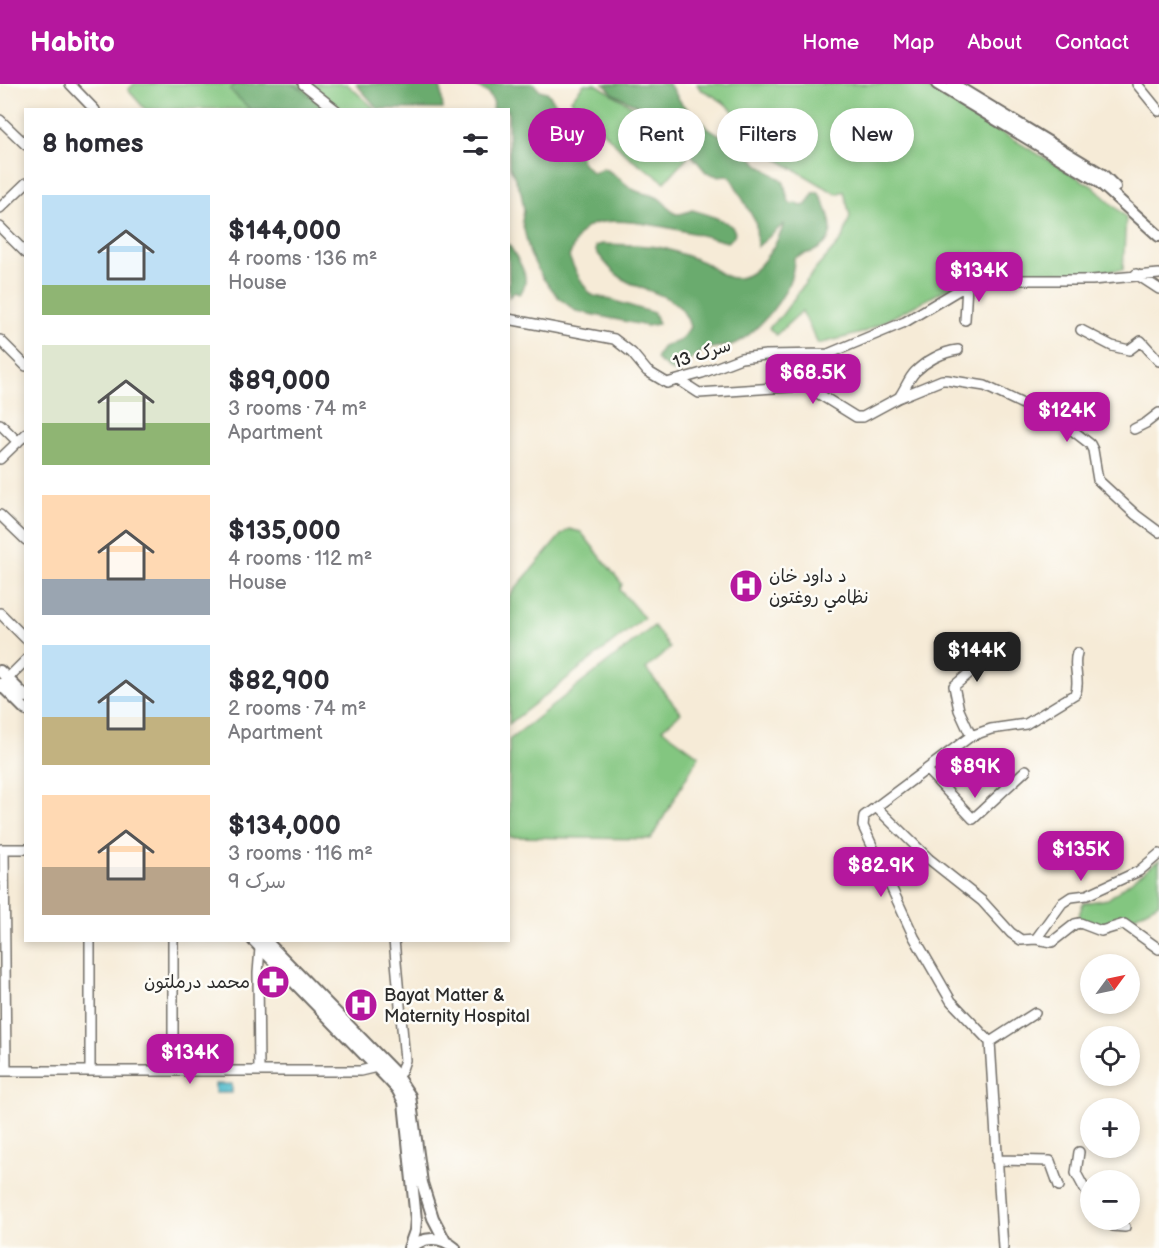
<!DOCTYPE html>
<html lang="en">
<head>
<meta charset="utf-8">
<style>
	:root { --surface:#fff; --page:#f2f2f3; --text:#2b2b33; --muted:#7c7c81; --accent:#b5179e }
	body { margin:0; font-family:"Balsamiq Sans","Playpen Sans Arabic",sans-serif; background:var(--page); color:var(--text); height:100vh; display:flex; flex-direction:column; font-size:22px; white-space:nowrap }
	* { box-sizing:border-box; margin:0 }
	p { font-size:20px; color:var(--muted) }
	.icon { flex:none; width:33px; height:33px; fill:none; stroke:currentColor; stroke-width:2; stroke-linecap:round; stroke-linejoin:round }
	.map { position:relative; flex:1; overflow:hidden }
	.panel { position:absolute; left:24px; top:24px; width:486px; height:834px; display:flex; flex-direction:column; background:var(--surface); border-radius:0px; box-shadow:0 3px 9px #0003 }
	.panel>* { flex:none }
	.banner { position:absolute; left:528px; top:24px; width:540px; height:54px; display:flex; gap:12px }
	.needle { width:39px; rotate:57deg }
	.buttons { position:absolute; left:1080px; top:870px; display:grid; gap:12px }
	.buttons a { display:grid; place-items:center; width:60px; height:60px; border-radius:50%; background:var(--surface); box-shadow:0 3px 9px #0003; font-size:30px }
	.price { position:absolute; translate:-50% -51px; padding:0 14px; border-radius:12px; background:var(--accent); color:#fff; font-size:20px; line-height:39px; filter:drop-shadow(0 2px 3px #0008) }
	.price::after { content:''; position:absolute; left:50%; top:36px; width:18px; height:14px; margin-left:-9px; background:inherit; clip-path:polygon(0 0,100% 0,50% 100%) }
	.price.active { background:#222; color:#fff }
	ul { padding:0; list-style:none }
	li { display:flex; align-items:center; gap:18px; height:150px; padding:0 18px }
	li span { display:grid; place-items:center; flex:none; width:168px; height:120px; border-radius:0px; color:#555 }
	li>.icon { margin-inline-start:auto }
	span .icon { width:72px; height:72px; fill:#fffc; stroke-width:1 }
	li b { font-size:26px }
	h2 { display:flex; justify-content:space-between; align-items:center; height:72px; padding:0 18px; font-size:26px }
	.tag { padding:0 21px; border-radius:27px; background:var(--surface); box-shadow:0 3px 9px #0003; font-size:21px; line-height:54px }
	.tag.active { background:var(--accent); color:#fff }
	header { display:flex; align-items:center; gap:36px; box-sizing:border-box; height:84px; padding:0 30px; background:var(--accent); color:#fff }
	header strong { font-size:28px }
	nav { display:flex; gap:33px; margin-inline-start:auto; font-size:21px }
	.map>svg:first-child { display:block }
</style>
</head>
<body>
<header>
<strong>Habito</strong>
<nav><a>Home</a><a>Map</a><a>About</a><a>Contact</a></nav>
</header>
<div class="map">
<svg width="1159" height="1164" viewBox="0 0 1159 1164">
	<rect width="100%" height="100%" fill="#fdfcf7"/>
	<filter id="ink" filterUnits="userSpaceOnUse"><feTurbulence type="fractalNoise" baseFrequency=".0167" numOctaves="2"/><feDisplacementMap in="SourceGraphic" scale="12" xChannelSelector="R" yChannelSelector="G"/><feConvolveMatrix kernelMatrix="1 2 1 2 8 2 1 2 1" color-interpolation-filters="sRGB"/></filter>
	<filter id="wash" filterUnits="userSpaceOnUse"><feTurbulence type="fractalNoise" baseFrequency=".008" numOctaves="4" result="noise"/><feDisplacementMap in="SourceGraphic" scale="24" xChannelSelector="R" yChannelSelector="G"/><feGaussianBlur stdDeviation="1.35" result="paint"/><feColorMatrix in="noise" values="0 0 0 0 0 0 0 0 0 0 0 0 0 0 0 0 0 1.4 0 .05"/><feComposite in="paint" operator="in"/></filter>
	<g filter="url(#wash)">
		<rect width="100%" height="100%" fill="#f6ebd7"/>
		<path fill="#83c680" stroke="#577856" stroke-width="1.5" d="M134,0h213l27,24 -1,2 -228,-1 -17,-19z
			M584,0h12l64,39 28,33 -23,26 -37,-26 -57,-56z
			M697,0h223l172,102 34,31 -3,53 -153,7 -108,56 -44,11 -16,-33 -26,24 -7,-7 13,-13 32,-44 29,-33 7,-22 -6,-25 -8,3 -59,-35 -3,-5c-7,-2 -10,-4 -11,-11 -19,-7 -16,-15 -26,-28 -10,-12 -24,-20 -37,-26z
			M569,445l12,3 41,52 -2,6 24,28 -135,106v-128l52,-61z
			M654,542l16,22 -24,21 35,44 -19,16 37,27 -48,83 -142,-2v-97z
			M1159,776v43l-33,18 -28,5 -20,-8 5,-15 25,-4z"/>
		<path fill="#6aab6e" stroke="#4a6b4c" stroke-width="1.5" d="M235,0h55l11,4 23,21h-74l-20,-19z
			M356,0h82l3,5 2,20h-65z
			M470,0h64l5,6 8,2 11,14c12,0 27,23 27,35 0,6 -5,12 -4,18 1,5 8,10 12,14l10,-5c12,5 20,15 31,22 8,4 20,4 27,10 14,12 10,19 31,10 10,3 62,16 35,32 -29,-8 -112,-30 -138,-16 -12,7 -15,19 -20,31l8,17 12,19 5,3 11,2 49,15 4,11 -11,2 -71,-15 -17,-13 -17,-21 -12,-23 -8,-33 2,-11 -3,-18 -12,-27 -1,-55 -16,-1 2,-6 -6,-10z
			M604,0h65l13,20 28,25 34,21 13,13 23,16 4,4 4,17 3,4 5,-1 5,3 5,-1 8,-13 5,1c10,19 22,45 -3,57 -7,4 -15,3 -22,8 0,9 -2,18 -6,27 -9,21 -36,53 -57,60 -9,3 -20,1 -28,6 -11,6 -17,16 -30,21l-17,-13c8,-20 10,-11 25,-19l9,-13c-9,-35 -42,-32 -67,-48 -11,-7 -19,-17 -27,-28v-5l6,-2c21,1 45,0 65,5 12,4 24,8 36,13 10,5 21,17 33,16 22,0 42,-36 48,-54l-27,23 -1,-24 -25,-45 -4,-3 -10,1 -11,-4 -47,-56 -45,-22z
			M508,159c8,14 27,37 11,51l-5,-2 -5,5z"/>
		<path fill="#4db9ca" stroke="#3c727a" stroke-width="1.5" d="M215,1000h17v9h-17z"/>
	</g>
	<g filter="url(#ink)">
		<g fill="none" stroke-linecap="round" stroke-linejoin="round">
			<g stroke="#726e67" stroke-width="12">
				<path id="minor" d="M70,0l25,26
					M303,0l33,26
					M1137,0l22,27
					M0,36l26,25
					M0,124l26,-25
					M0,143l26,26
					M1136,190l23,15
					M508,235l106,20 18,14 15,18 20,12 35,-10 39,-15 25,-3 62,-1 77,-32 62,-37 18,-5h107l67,-6
					M965,236l2,-35
					M1081,246l31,16 17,4 12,-9 18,20
					M0,256l26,26
					M679,296l20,13 107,-7 50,31h7l35,-19 44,-18h5l38,6 44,21 25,9 36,28 3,6 5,30 38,35 23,17
					M900,312c5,-7 9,-18 15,-24 11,-11 27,-20 43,-22
					M0,340l18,18
					M1134,345l12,-6 13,-10
					M0,375l26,-25
					M0,431l26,25
					M0,529l26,26
					M8,594l18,-18
					M971,652l-12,-26 -5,-24 56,-47
					M927,686l46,49 53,-49
					M876,723l53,52 53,42 29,32 10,7 15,-1 16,3 23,-18 5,-1 21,8 23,-7 35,25
					M1,765h25
					M4,765l2,222
					M1036,855l26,-36 9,-6 16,-2 52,-24 20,-17
					M90,856v131
					M990,958l45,-29
					M0,987h360l17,-4
					M173,987v-131
					M259,987l-1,-98 2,-25 3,-3
					M392,996l9,-8 4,-12 -11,-120
					M1079,1068l-3,21 14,26
					M996,1076l54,1 9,25
					M1110,1136l3,6 12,1
					M1003,1164l-13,-206 -39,-41 -37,-64 -51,-111 1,-10 107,-80 20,-7 35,-5 49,-30c6,-13 -3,-28 2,-41"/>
			</g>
			<g stroke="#726e67" stroke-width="14">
				<path id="major" d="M937,0l161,97 61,55
					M953,0l150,91 12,12
					M0,587l26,26
					M0,600l26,26
					M253,856l135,139 9,10 7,13 12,118 -1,11 -6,17
					M265,856l129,132 16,24 12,87 11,35 12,23
					M411,1164c13,-13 31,-11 44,0"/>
			</g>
			<use href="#minor" stroke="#fff" stroke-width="9"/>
			<use href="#major" stroke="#fff" stroke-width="10"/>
		</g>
	</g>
	<defs>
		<g id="hospital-disc" transform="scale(1.725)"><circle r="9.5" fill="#b5179e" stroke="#fdfcf7"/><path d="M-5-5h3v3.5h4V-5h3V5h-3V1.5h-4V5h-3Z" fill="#fff"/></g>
		<g id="pharmacy-disc" transform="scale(1.725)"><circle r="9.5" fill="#b5179e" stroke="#fdfcf7"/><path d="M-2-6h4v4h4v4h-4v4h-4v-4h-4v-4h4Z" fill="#fff"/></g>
	</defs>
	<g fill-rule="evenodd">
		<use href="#hospital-disc" x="746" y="502"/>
		<use href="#pharmacy-disc" x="273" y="898"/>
		<use href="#hospital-disc" x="361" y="921"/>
	</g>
	<g text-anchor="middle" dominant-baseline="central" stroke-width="5" stroke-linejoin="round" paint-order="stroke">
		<g font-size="18" fill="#2b2b2b" stroke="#fdfcf7">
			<text transform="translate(702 270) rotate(-18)">سرک 13</text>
		</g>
		<g font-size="18" fill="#2b2b2b" stroke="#fdfcf7" text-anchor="start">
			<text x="769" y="492">د داود خان<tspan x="769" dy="21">نظامي روغتون</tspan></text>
			<text x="250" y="898" text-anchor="end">محمد درملتون</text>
			<text x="384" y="911">Bayat Matter &amp;<tspan x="384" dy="21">Maternity Hospital</tspan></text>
		</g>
	</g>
</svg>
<div class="buttons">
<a><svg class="needle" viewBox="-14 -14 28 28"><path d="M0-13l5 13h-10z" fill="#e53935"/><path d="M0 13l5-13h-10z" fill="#7c7c81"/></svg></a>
<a><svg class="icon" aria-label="locate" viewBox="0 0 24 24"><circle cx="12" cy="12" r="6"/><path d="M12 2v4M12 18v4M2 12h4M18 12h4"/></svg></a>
<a>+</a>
<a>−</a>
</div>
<b class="price" style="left:979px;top:219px">$134K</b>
<b class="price" style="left:813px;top:321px">$68.5K</b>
<b class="price" style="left:1067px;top:359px">$124K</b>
<b class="price active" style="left:977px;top:599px">$144K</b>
<b class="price" style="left:975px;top:715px">$89K</b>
<b class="price" style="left:1081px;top:798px">$135K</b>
<b class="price" style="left:881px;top:814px">$82.9K</b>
<b class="price" style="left:190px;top:1001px">$134K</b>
<div class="banner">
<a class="tag active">Buy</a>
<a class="tag">Rent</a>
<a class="tag">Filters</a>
<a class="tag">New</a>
</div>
<section class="panel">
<h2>8 homes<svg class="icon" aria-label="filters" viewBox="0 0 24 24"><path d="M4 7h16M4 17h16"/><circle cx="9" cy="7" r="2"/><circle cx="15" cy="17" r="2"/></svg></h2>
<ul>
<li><span style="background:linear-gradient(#bfe0f5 75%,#8fb573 0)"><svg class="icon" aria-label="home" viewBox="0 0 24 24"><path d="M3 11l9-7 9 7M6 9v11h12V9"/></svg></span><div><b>$144,000</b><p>4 rooms · 136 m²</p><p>House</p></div></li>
<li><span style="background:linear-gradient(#dfe7d0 65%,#8fb573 0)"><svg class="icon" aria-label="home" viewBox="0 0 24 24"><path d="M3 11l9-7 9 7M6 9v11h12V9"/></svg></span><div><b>$89,000</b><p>3 rooms · 74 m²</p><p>Apartment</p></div></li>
<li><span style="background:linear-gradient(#ffd9b3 70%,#9aa5b1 0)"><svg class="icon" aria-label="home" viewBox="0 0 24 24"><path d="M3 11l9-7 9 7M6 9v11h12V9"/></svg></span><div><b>$135,000</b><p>4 rooms · 112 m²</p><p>House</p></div></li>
<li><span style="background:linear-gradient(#bfe0f5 60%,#c2b280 0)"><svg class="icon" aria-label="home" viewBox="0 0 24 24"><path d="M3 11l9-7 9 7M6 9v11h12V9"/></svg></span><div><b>$82,900</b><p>2 rooms · 74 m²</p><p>Apartment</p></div></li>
<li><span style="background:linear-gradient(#ffd9b3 60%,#b9a48a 0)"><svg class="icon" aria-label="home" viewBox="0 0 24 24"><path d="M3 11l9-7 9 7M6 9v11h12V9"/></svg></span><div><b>$134,000</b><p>3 rooms · 116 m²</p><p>سرک 9</p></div></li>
</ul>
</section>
</div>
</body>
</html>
